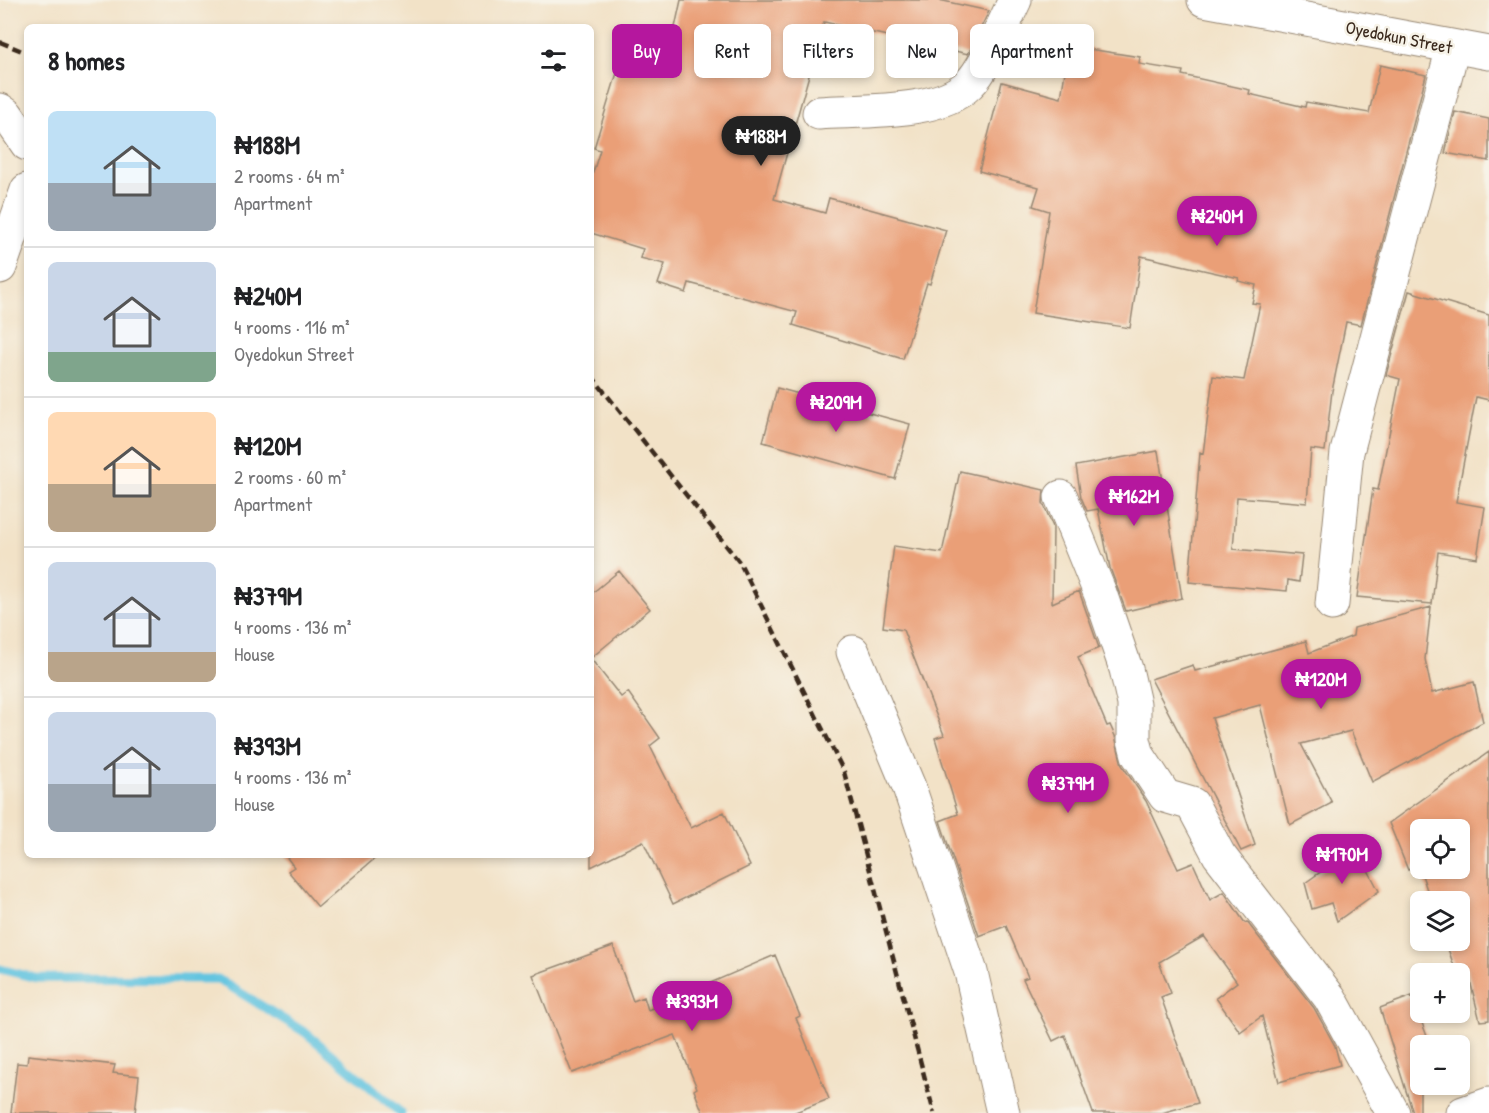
<!DOCTYPE html>
<html lang="en">
<head>
<meta charset="utf-8">
<style>
	:root { --surface:#fff; --page:#f6f6f6; --text:#202124; --muted:#757577; --line:#e0e0e0; --accent:#b5179e }
	body { margin:0; font-family:"Patrick Hand",sans-serif; background:var(--page); color:var(--text); height:100vh; display:flex; flex-direction:column; font-size:22px; white-space:nowrap }
	* { box-sizing:border-box; margin:0 }
	p { font-size:20px; color:var(--muted) }
	.icon { flex:none; width:33px; height:33px; fill:none; stroke:currentColor; stroke-width:2; stroke-linecap:round; stroke-linejoin:round }
	.map { position:relative; flex:1; overflow:hidden }
	.panel { position:absolute; left:24px; top:24px; width:570px; height:834px; display:flex; flex-direction:column; background:var(--surface); border-radius:9px; box-shadow:0 3px 9px #0003 }
	.panel>* { flex:none }
	.top-card { position:absolute; left:612px; top:24px; width:570px; height:54px; display:flex; gap:12px }
	.buttons { position:absolute; left:1410px; top:819px; display:grid; gap:12px }
	.buttons a { display:grid; place-items:center; width:60px; height:60px; border-radius:9px; background:var(--surface); box-shadow:0 3px 9px #0003; font-size:30px }
	.price { position:absolute; translate:-50% -51px; padding:0 14px; border-radius:21px; background:var(--accent); color:#fff; font-size:20px; line-height:39px; filter:drop-shadow(0 2px 3px #0008) }
	.price::after { content:''; position:absolute; left:50%; top:36px; width:18px; height:14px; margin-left:-9px; background:inherit; clip-path:polygon(0 0,100% 0,50% 100%) }
	.price.selected { background:#222; color:#fff }
	ul { padding:0; list-style:none }
	li { display:flex; align-items:center; gap:18px; height:150px; padding:0 24px }
	li+li { border-top:2px solid var(--line) }
	li span { display:grid; place-items:center; flex:none; width:168px; height:120px; border-radius:9px; color:#555 }
	li>.icon { margin-inline-start:auto }
	span .icon { width:72px; height:72px; fill:#fffc; stroke-width:1 }
	li b { font-size:26px }
	h2 { display:flex; justify-content:space-between; align-items:center; height:72px; padding:0 24px; font-size:26px }
	.chip { padding:0 21px; border-radius:9px; background:var(--surface); box-shadow:0 3px 9px #0003; font-size:21px; line-height:54px }
	.chip.selected { background:var(--accent); color:#fff }
	.map>svg:first-child { display:block }
</style>
</head>
<body>
<div class="map">
<svg width="1489" height="1113" viewBox="0 0 1489 1113">
	<rect width="100%" height="100%" fill="#f7f3e8"/>
	<filter id="ink" filterUnits="userSpaceOnUse"><feTurbulence type="fractalNoise" baseFrequency=".0167" numOctaves="2"/><feDisplacementMap in="SourceGraphic" scale="12" xChannelSelector="R" yChannelSelector="G"/><feConvolveMatrix kernelMatrix="1 2 1 2 8 2 1 2 1" color-interpolation-filters="sRGB"/></filter>
	<filter id="wash" filterUnits="userSpaceOnUse"><feTurbulence type="fractalNoise" baseFrequency=".008" numOctaves="4" result="noise"/><feDisplacementMap in="SourceGraphic" scale="24" xChannelSelector="R" yChannelSelector="G"/><feGaussianBlur stdDeviation="1.35" result="paint"/><feColorMatrix in="noise" values="0 0 0 0 0 0 0 0 0 0 0 0 0 0 0 0 0 1.4 0 .05"/><feComposite in="paint" operator="in"/></filter>
	<g filter="url(#wash)">
		<rect width="100%" height="100%" fill="#f2e2c7"/>
		<g fill="none" stroke-linecap="round" stroke-linejoin="round">
			<path stroke="#62c4e0" stroke-width="9" d="M0,969l36,9 182,1 88,54 95,80"/>
		</g>
		<g id="blocks">
			<path fill="#ea9f77" fill-rule="evenodd" d="M681,0h258l50,11 -21,43 -144,-32 -50,177 51,14 4,-15 117,32 -16,54 -3,-1 -24,76 -110,-34 4,-13 -108,-29 -3,10 -28,-9 7,-20 -25,-6 3,-9 -52,-16v-54l9,-29 -6,-2 26,-85 26,8 11,-43 17,4z
				M1069,46l71,11 -1,7 44,7 -1,4 68,15 -1,4 56,13 1,-5 63,11 11,-48 46,10 -65,250 -15,-3 -14,69 -7,60 -14,-2 -4,54 -70,-6 -4,52 69,6 -3,27 -11,-2 -1,11 -98,-9 11,-129 3,1 10,-78 31,4 16,-76 -8,-1 4,-18 -18,-4 1,-3 -98,-22 -11,72 -97,-15 16,-102 -16,-5 6,-19 -60,-16 23,-89 59,16z
				M1455,112l34,7v42l-44,-8z
				M1409,291l80,24v85l-13,-3 -20,105 29,5 -8,51 -39,-6 -6,52 -75,-7 16,-108 5,1 22,-111 -14,-4z
				M777,388l133,36 -15,55 -132,-37z
				M1158,451l24,147 -56,13 -16,-43 -12,-59 -11,2 -6,-14 -5,-31z
				M960,471l84,19 -1,13 10,24 -1,76 27,-12 20,57 -21,9 29,69 3,-1 5,11 7,29 24,36 32,68 15,-6 17,37 14,-8 21,31 2,-1 67,86 21,38 5,19 -61,17 -17,-66 -22,16 -24,-34 21,-16 -33,-46 -45,26 12,31 -10,4 37,106 -37,10h-68l-28,-78 -12,6 -30,-62 5,-2 -22,-51 -27,10 -39,-115 18,-7 -23,-76 9,-3 -41,-105 -20,-3 11,-81 48,7z
				M619,571l31,38 -59,49v-64z
				M1431,607l-6,52 7,34 42,-11 9,40 -111,60 -21,-51 -50,13 31,59 -42,22 -30,-120 -48,13 43,127 -14,6 -90,-172 42,-14 2,6 111,-30 3,12 44,-17 1,-8z
				M591,659l30,38 7,-5 32,46 -10,8 41,82 33,-16 26,54 -77,38 -30,-63 -52,26z
				M1489,752v268l-9,1 -13,-53 -11,4 -11,-32h15v-38h-29l-13,-39 -10,7 -19,-47zM1420,830h40v38h-40z
				M1356,847l23,44 -42,30 -6,-18 -19,6 -7,-26z
				M285,855h94l-61,52 -30,-36 6,-4z
				M613,946l20,55 11,-4 4,13 127,-55 25,61 -4,2 33,81 -36,14h-90l-9,-23 3,-2 -22,-53 -103,38 -39,-98z
				M1412,996l16,43 -8,3v71h-7l-33,-105z
				M28,1055l87,10 -2,8 26,3 -4,37h-124l6,-50 10,1z"/>
		</g>
	</g>
	<g filter="url(#ink)">
		<use href="#blocks" fill-opacity="0" stroke="#968672" stroke-width="1.5"/>
		<g fill="none" stroke-linecap="round" stroke-linejoin="round">
			<g stroke="#968672" stroke-width="35">
				<path id="minor" d="M0,110l7,5 20,29
					M819,113c43,-3 119,2 150,-29 17,-16 35,-62 46,-84
					M0,267l27,-77
					M1061,497l39,96 26,76 8,35v36l4,15 27,41 27,8 27,51 111,143 63,115
					M1332,604l15,-152 106,-405
					M853,652l56,135 62,185 32,141
					M1463,1113l26,-9"/>
			</g>
			<g stroke="#968672" stroke-width="35">
				<path id="tertiary" d="M1204,0l285,53"/>
			</g>
			<use href="#minor" stroke="#fff" stroke-width="33"/>
			<use href="#tertiary" stroke="#fff" stroke-width="33"/>
			<path stroke="#3b2a1e" stroke-width="4.5" stroke-dasharray="9 4.5" stroke-linecap="butt" d="M0,42l27,11
				M591,375l149,188 104,209 90,341"/>
		</g>
	</g>
	<g text-anchor="middle" dominant-baseline="central" stroke-width="5" stroke-linejoin="round" paint-order="stroke">
		<g font-size="18" fill="#3b2a1e" stroke="#f7f3e8">
			<text transform="translate(1399 37) rotate(11)">Oyedokun Street</text>
		</g>
	</g>
</svg>
<div class="buttons">
<a><svg class="icon" aria-label="locate" viewBox="0 0 24 24"><circle cx="12" cy="12" r="6"/><path d="M12 2v4M12 18v4M2 12h4M18 12h4"/></svg></a>
<a><svg class="icon" aria-label="layers" viewBox="0 0 24 24"><path d="M12 4l9 5-9 5-9-5zM3 14l9 5 9-5"/></svg></a>
<a>+</a>
<a>−</a>
</div>
<b class="price selected" style="left:761px;top:167px">₦188M</b>
<b class="price" style="left:1217px;top:247px">₦240M</b>
<b class="price" style="left:836px;top:433px">₦209M</b>
<b class="price" style="left:1134px;top:527px">₦162M</b>
<b class="price" style="left:1321px;top:710px">₦120M</b>
<b class="price" style="left:1068px;top:814px">₦379M</b>
<b class="price" style="left:1342px;top:885px">₦170M</b>
<b class="price" style="left:692px;top:1032px">₦393M</b>
<div class="top-card">
<a class="chip selected">Buy</a>
<a class="chip">Rent</a>
<a class="chip">Filters</a>
<a class="chip">New</a>
<a class="chip">Apartment</a>
</div>
<section class="panel">
<h2>8 homes<svg class="icon" aria-label="filters" viewBox="0 0 24 24"><path d="M4 7h16M4 17h16"/><circle cx="9" cy="7" r="2"/><circle cx="15" cy="17" r="2"/></svg></h2>
<ul>
<li><span style="background:linear-gradient(#bfe0f5 60%,#9aa5b1 0)"><svg class="icon" aria-label="home" viewBox="0 0 24 24"><path d="M3 11l9-7 9 7M6 9v11h12V9"/></svg></span><div><b>₦188M</b><p>2 rooms · 64 m²</p><p>Apartment</p></div></li>
<li><span style="background:linear-gradient(#c9d6e8 75%,#7fa58c 0)"><svg class="icon" aria-label="home" viewBox="0 0 24 24"><path d="M3 11l9-7 9 7M6 9v11h12V9"/></svg></span><div><b>₦240M</b><p>4 rooms · 116 m²</p><p>Oyedokun Street</p></div></li>
<li><span style="background:linear-gradient(#ffd9b3 60%,#b9a48a 0)"><svg class="icon" aria-label="home" viewBox="0 0 24 24"><path d="M3 11l9-7 9 7M6 9v11h12V9"/></svg></span><div><b>₦120M</b><p>2 rooms · 60 m²</p><p>Apartment</p></div></li>
<li><span style="background:linear-gradient(#c9d6e8 75%,#b9a48a 0)"><svg class="icon" aria-label="home" viewBox="0 0 24 24"><path d="M3 11l9-7 9 7M6 9v11h12V9"/></svg></span><div><b>₦379M</b><p>4 rooms · 136 m²</p><p>House</p></div></li>
<li><span style="background:linear-gradient(#c9d6e8 60%,#9aa5b1 0)"><svg class="icon" aria-label="home" viewBox="0 0 24 24"><path d="M3 11l9-7 9 7M6 9v11h12V9"/></svg></span><div><b>₦393M</b><p>4 rooms · 136 m²</p><p>House</p></div></li>
</ul>
</section>
</div>
</body>
</html>
